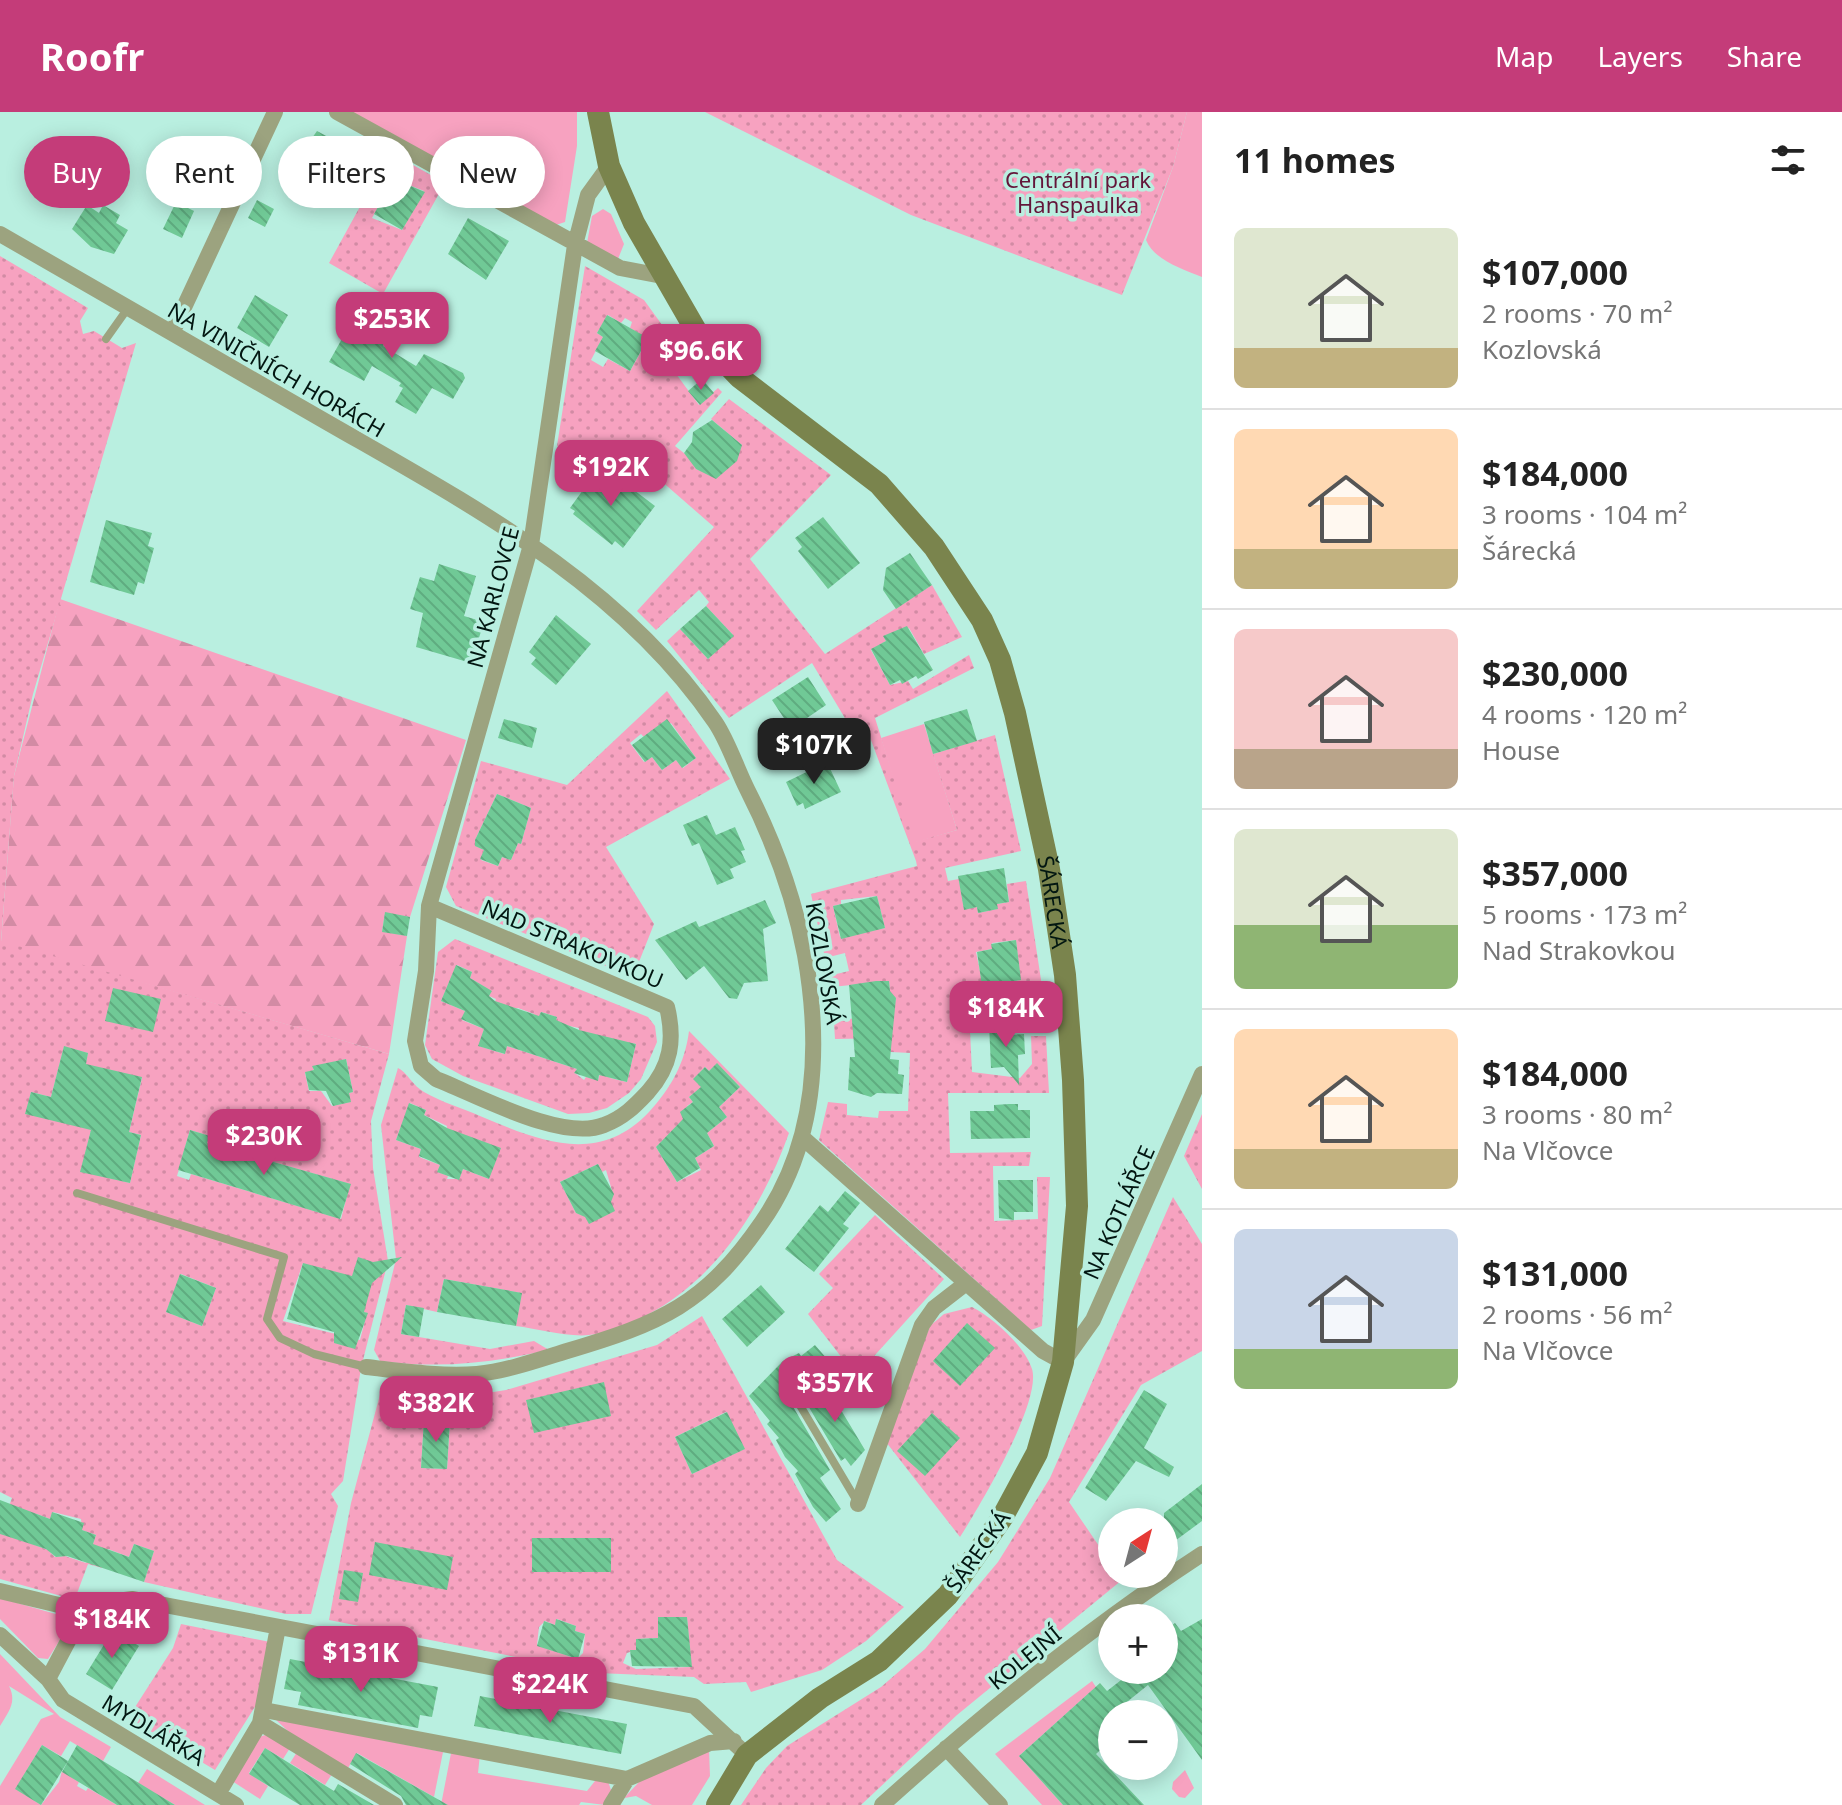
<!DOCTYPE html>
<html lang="en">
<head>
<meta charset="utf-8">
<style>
	:root { --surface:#fff; --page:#f2f2f2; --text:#222; --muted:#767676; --line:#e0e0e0; --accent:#c43c79 }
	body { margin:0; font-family:"Noto Sans",sans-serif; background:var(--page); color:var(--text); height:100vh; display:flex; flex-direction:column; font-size:30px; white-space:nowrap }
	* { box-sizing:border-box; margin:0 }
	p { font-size:26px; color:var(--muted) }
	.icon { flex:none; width:44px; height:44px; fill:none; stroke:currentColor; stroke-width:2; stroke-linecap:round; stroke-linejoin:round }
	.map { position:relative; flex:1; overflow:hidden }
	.sheet { display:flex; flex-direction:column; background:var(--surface); width:640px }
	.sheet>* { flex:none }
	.hud { position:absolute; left:24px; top:24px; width:760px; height:72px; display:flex; gap:16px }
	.needle { width:52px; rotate:36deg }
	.controls { position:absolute; left:1098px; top:1396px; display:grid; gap:16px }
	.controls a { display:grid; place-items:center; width:80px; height:80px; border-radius:50%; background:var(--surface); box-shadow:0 4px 20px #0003; font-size:40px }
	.price { position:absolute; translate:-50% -68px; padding:0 18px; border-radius:16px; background:var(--accent); color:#fff; font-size:26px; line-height:52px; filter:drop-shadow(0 2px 4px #0008) }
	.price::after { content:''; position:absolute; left:50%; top:48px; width:24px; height:18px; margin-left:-12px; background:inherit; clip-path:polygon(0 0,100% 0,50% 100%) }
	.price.current { background:#222; color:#fff }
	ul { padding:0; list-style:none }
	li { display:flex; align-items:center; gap:24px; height:200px; padding:0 32px }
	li+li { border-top:2px solid var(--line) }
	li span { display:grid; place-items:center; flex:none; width:224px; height:160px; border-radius:12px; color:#555 }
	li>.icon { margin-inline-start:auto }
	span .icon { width:96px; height:96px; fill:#fffc; stroke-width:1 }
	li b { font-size:34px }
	h2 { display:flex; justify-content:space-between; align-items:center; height:96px; padding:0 32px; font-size:34px }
	.pill { padding:0 28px; border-radius:36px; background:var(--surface); box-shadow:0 4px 20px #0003; font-size:28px; line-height:72px }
	.pill.current { background:var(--accent); color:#fff }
	header { display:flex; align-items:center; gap:48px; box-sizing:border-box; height:112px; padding:0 40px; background:var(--accent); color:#fff }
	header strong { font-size:38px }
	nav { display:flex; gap:44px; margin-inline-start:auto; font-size:28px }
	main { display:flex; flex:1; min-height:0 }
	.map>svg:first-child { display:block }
</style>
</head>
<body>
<header>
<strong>Roofr</strong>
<nav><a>Map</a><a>Layers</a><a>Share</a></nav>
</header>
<main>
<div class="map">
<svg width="1202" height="1693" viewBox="0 0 1202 1693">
	<defs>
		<pattern id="forest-firs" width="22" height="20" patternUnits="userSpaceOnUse" patternTransform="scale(2)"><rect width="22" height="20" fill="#f7a2c0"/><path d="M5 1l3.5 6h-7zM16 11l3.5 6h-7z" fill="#d28ba4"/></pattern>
		<pattern id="park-dots" width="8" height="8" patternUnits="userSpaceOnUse" patternTransform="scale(2)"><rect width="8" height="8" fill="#f7a2c0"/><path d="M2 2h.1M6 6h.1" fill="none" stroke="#d28ba4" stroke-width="1.8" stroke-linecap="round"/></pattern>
		<pattern id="building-back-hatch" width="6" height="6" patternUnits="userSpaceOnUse" patternTransform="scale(2)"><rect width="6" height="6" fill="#70c996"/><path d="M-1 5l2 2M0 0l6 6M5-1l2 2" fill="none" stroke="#5fac80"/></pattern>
	</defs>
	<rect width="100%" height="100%" fill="#b9efe0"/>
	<path fill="#f7a2c0" d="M352,0h225v34l-12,76 -9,3z
		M1187,0h15v165c-20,-8 -48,-17 -56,-37l27,-73z
		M603,97l8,5 13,30 -6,15 -31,-16 5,-27z
		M924,612l33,106 -44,13 -32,-105z
		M0,1486l66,19 2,10 -20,32 -10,-1 -38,-39z
		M0,1542l60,63 51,30 -8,14 -33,-20 -9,15 -19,-11 -26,44 25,16 18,-23 3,-11 17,11 -2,4 9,5 2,-3 29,17h-117v-19l41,-67 13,-5 -45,-28c8,16 0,25 -9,40z
		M1092,1569l4,6 -77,69 44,49h-21l-47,-51z
		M275,1607l168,33 -9,45 -77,-44 -9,15 -58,-35z
		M265,1623l25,13 -7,11 -18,-11 -16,25 19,13 -8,13 -28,-18 27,-44z
		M452,1636l28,6 -2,19 109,18 12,-15 9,5 4,12 -7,12 -24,-3 -2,3h-138z
		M709,1637l1,27 -18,29h-40l-16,-9 -12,2 16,-17z
		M297,1640l35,22 -7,11 -35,-22z
		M147,1657l58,36h-30l-37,-22z
		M1185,1658l9,18 -9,10 -6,-1 -7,-8 1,-7z"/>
	<path fill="url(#forest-firs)" d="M60,487l406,141 -56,177 -25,-4 -3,18 25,5 -18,118 -388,-112 13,-166z"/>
	<path fill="url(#park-dots)" fill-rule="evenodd" d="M705,0h482l-14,55 -51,128 -211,-80z
		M390,40l55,31 -62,111 -54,-31zM394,67l30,12 -22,39 -30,-12z
		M0,144l88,52 -8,13 3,13 11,-3 28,17 14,-5 -103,351 -19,82 -13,165 388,113 -18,67 2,47 15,93 -27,107 -18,113 -12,13 7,12 -27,108h-25l-142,-32 10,-31 -20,-7 -5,13 -21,-8 -6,19 -14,-4 -12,32 -4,3 -72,-20v-49l12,-32 -12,-6zM64,935l24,6 -12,50 -50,10 5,-21 20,5zM346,947l7,33 -4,1 1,9 -18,4 -11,-15h-12l-4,-18 9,-3 -1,-3zM106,957l36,9 -13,54 12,3 -11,48 -49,-12zM190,1018l19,6 -2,7 143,41 -9,35 -150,-45 -2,6 -12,-4zM303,1151l29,41 35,9 -7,27 -77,-19zM181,1162l35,14 -14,38 -36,-14zM53,1400l28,7 1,11 14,5 -10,28 -21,-7 -10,1 -7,-7 -21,-8 10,-28 13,5z
		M585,154l59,34 37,51 -13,12 31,42 19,-17 4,4 -47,54 19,15 2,8c10,6 33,0 40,-8v-7l6,-9 -31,-26 18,-20 102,76 -81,84 75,95 107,-69 30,52 -38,17 -15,-26 -14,7 -11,1 2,5 -15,9 19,35 18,-4 5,8 56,-34 5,13 -99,50 39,124 43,-12 -24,-76 62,-19 26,116 -76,17 3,13 11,-2 5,30 13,-2 1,6 19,-4v-5l12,-2 -2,-18 19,-3 17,112 -39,5 1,9 -36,3 3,62 48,6 12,-14 -1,-28h15l3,57h-101l2,60 81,-1 -2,14h-36l1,55 44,-2 -1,-42h13l-8,149 -11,4 -212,-190 9,-38 19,2v11l31,3 1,-7h29l2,-58 -19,-1v-14l-56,1 -1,-16 60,-15 2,-10 -6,-4 -1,-13 -57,6 -4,-11 21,-5 -4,-18 -20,5 -14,-64 106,-28 -1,-5 -51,-137 -13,6 -40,-67 -83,55 -62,-77 13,-12 28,30 25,-24 -27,-29 3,-4 -10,-12 -43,40 -19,-19 77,-84 -78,-68 -79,-13zM608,203l13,8 4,-5 7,4 -2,6 18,11 -18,32 -22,-12 -5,8 -12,-7 12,-23 -6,-4zM877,784l8,32 -45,9 -7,-31 8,-2v-4zM1016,828l4,40 -37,6 -7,-34 16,-3v-6z
		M667,579l63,88 -124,68 48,77 -21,53 -177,-71 -10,-19 35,-126 86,24zM671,611l25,35 -13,10 -7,-8 -14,10 -10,-13 -8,5 -14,-19 11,-9 3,3zM497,682l34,14 -10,36 -3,-1 -7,17 -9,-3 -4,9 -17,-6 3,-10 -8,-4 -1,-6z
		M455,827l193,78 7,9 2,16 -16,37 -12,14 -22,15 -18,5 -21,1 -105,-38 -31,-17 -7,-14 13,-93zM457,853l15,7 -2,6 21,13 -2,5 7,3 -6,15 28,-6 16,6 4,7 3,-9 16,5 -2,6 24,5 -1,6 58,10 -9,38 -17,-4 -9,-8 -3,10 -12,-3 -2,3 -9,-7 2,-4 -70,-23 -3,8 -25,-8 5,-17 -22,-9 3,-9 -24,-10z
		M689,919l100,102c-32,90 -94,178 -193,201 -23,5 -57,-5 -80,-8l5,-33 -77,-14 -7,33 -31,-7 -5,29 89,15 44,-8 15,9c-58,13 -110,19 -169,11l-6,-11 22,-91 -15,-134 17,-57c8,3 15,18 26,24 17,10 38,16 56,24 59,25 118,50 169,-4 22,-24 36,-49 40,-81zM717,952l23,23 -21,20 8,10 -20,16 7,13 -19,12 6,12 -24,12 -21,-35 36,-34 -5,-7 6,-4 -4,-5 13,-10 -8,-8 11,-12 4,4zM410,991l16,7 -2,5 23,11 -1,5 43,48 -26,-10 -4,10h-12l1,-3 -10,-4 2,-7 -21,-8 2,-8 -25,-9zM598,1052l4,8 4,-2 7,24 -3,7 -28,14 -6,-2 -16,-31z
		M1202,1002v75l-18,-33z
		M1173,1085l29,47v107l-61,34 -72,117 43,63v9h6l4,6 -165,135 -96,90h-120l25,-37 21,-22 94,-59 44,-38 73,-87 52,-84z
		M875,1103l69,64 -88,97 -48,-62 25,-26 -14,-14z
		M972,1195c21,11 52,38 60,62 10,33 -53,138 -72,168l-74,-95 44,-116 14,-12z
		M702,1204l135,244 67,47 -38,34 -44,29 -71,22 -5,-10 -42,2 -10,-7 -97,-4 -268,-53 22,-117 31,-116 80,10 44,-7 151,-45zM726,1300l18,37 -52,25 -17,-37zM424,1307l26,2 -3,48 -26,-1zM687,1505l4,50 -55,2 -13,-6 4,-10 9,-3v-11l22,-1v-20zM557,1507l19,7 -1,5 10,3 -2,19 -6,6 -40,-14 2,-18 6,-6 10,4z
		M181,1512l89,18 -12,60 -43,68 -87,-52 45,-70z"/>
	<path fill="url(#building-back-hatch)" d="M317,19l41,22 -13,26 -5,-2 -8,15 -36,-20 4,-8 -5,-2z
		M201,52l18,9 -11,20 -17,-9z
		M394,67l31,13 -23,38 -28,-16z
		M257,88l17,9 -9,18 -17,-9z
		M176,90l18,9 -12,27 -19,-9z
		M87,93l12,8 4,-8 17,10 -4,8 12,7 -14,24 -23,-7 -19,-18z
		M468,106l41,23 -23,39 -38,-26z
		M255,183l33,20 -19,32 -32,-19z
		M363,189l34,21 -14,24 33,20 8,-12 39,19 2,5 -12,21 -21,-11 -16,26 -21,-12 8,-14 -4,-2 2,-3 -29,-17 -8,15 -35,-19z
		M607,203l41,23 -18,33 -35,-20 8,-14 -6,-4z
		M681,239l12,12 -14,13 -11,-13z
		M702,267l12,14 -14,12 -12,-14z
		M712,308l30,25 -5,16 -21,18 -20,-10 -12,-16 8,-11 1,-10z
		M601,353l54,41 -32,42 -8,-7 -3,4 -39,-31 2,-3 -5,-3z
		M823,405l37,46 -32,26 -30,-38 4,-4 -7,-9z
		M106,408l46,13 -4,13 6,2 -10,36 -6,-2 -4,13 -44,-13z
		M910,441l22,32 -36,24 -13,-19 3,-22z
		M439,452l37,12 -12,40 20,6 -13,41 -55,-16 7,-34 -13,-4 10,-32 14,4z
		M706,494l28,30 -26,23 -28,-30z
		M556,503l35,29 -35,41 -25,-21 5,-6 -7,-6z
		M907,514l26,44 -15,9 -2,-3 -14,8 -2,-4 -10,5 -19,-36 15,-8 -3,-5z
		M808,565l18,28 -35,24 -19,-29z
		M967,597l10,32 -44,13 -9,-32z
		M504,607l33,9 -5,20 -34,-10z
		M667,607l29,39 -14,10 -6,-8 -14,10 -10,-13 -7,5 -13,-17z
		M827,650l14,30 -36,17 -2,-6 -6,3 -11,-24z
		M497,682l34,14 -10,36 -3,-1 -7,17 -9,-3 -4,9 -18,-7 4,-9 -9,-4v-6z
		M707,703l9,20 19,-8 10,23 -4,1 5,11 -16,7 4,9 -17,7 -18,-42 -7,3 -9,-21z
		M1004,756l5,34 -12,2 1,5 -20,4 -1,-6 -13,3 -6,-34z
		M877,784l8,32 -44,11 -8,-33z
		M765,788l11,23 -13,6 5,52 -24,2 -7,16 -8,-1 -25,-32 -18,14 -31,-40 41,-19 3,6z
		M385,800l25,5 -3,19 -25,-4z
		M1016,828l5,40 -39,6 -5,-34 15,-3 -1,-5z
		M456,853l16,7 -2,6 22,13 -3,5 6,5 44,15 2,-4 16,5 -1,3 23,10 57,14 -9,38 -28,-7 -1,6 -24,-8 3,-4 -70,-23 -2,8 -27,-8 6,-17 -23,-10 4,-8 -24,-10z
		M876,869h13l1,10 6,7 -6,61 9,1 -1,14 6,1 -2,19 -25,-1 -6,4 -23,-7 2,-33h5l-6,-72z
		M113,876l48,11 -8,33 -48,-11z
		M1009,911l1,12 14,-1 1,20 -7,1 1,30 -15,-18 -13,1 -2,-44z
		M64,934l24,7 -2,11 56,13 -13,55 12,3 -11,48 -50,-11 11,-42 -66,-16 6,-22 20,5z
		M346,947l7,33 -4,1 2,9 -18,4 -7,-15 -17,-1 -4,-18 9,-2 -2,-4z
		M717,951l23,24 -21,20 8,10 -20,16 7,13 -19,12 5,10 -23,14 -21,-35 27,-28 -3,-7 13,-10 -4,-5 12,-10 -8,-8 12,-12 4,4z
		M409,991l17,7 -2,5 23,13 54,20 -12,31 -26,-10 -4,11 -22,-8 3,-7 -21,-9 2,-7 -25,-9z
		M1009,992h9v6h12v28l-59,1 -1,-28h24v-6z
		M190,1018l20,6 -3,7 144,41 -11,35 -162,-49z
		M598,1052l16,30 -3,8 4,9 -26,13 -4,-7 -9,-4 -16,-31z
		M998,1068h35v32h-19v8l-15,-2z
		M845,1079l15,12 -17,21 6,4 -35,44 -29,-23 35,-44 8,7z
		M358,1145l15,5 29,-5 -30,26 -8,29 4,1 -13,36 -21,-6v-11l-47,-13 16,-56 49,13z
		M180,1162l36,14 -14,38 -36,-14z
		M444,1167l78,14 -6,33 -79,-14z
		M761,1173l24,27 -38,35 -25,-28z
		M406,1193l18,3 -5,29 -18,-3z
		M967,1211l28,25 -35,38 -27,-25z
		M815,1233l13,15 -38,32 -2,6 42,72 -10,8 21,31 -15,13 -13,-15 -18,-33 3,-3 -13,-14 -9,-17 3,-2 -12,-14 3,-3 -21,-25 34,-35 16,-8 2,3z
		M604,1270l7,34 -77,17 -8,-33z
		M825,1271l16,19 -3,3 27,45 -14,16 -6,-8 -4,3 -37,-62z
		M1144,1278l23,14 -23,44 30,19 -5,10 -33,-16 -30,40 -21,-13z
		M727,1300l18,37 -53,25 -17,-37z
		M932,1301l28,25 -35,38 -28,-25z
		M424,1307l26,1 -3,49 -26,-1z
		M1202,1372v37l-38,28v-36z
		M0,1388l50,19 2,-7 32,11 -2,7 14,5 -3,9 36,13 5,-13 20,7 -10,31 -77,-26 -11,1 -10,-8 -46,-15z
		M532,1426h79v34h-79z
		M375,1430l78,15 -6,33 -78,-15z
		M344,1458l19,3 -5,29 -19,-3z
		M658,1505h29l5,50 -60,-1 -2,-16h6v-11l22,-1z
		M556,1507l20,7 -1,5 10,3 -7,25 -41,-13 7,-25 11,4z
		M1202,1507v141l-54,-75 -36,29v25l-16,15 48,51h-81l-44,-49 81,-73 7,8 27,-21h30v-39l11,-8 6,8z
		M113,1518l26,16 -27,44 -26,-16z
		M290,1547l148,28 -6,30 -12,-2 -2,13 -120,-23 3,-13 -17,-3z
		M480,1584l147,28 -6,30 -147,-28z
		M42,1633l26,16 -27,44 -26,-16z
		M77,1633l26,16 72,44h-58l-55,-33z
		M265,1636l69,43 4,-7 36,21h-74l-51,-31z
		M356,1641l92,52h-42l-5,-9 -51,-32z"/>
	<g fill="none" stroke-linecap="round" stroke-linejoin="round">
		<path stroke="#9ca37f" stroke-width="8" d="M106,227l22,-31
			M77,1081l207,64 -17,62 13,19 34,16 52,13
			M840,1251l-45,34 63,106"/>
		<path stroke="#9ca37f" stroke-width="16" d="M337,0l283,156 42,8
			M0,122c110,63 220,127 330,190 141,81 291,160 385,298 13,19 21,45 32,67 27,53 47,107 58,166 16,91 12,188 -43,267 -57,83 -101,101 -195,129 -29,9 -60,20 -90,23 -36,3 -75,-3 -111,-7
			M172,221l103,-221
			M429,794l238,101c8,33 4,59 -19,85 -13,14 -25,26 -44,33 -42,17 -127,-30 -168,-46l-15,-13 -6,-25 11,-70 3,-65 102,-361 44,-300 13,-50 21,-29
			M803,1026l240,213 20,11 30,-42 109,-246
			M858,1392l64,-179 12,-17 31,-24
			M0,1479l84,20
			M0,1523l48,44 15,21 173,105
			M48,1567l36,-68 24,-9 25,-3 561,107 53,49
			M264,1598l363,69 83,-36 24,-2
			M260,1611l135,82
			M946,1636l54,57
			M218,1682l42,-71 18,-96
			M611,1693l16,-26
			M882,1693c101,-91 207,-177 320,-251"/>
		<path stroke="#7a844d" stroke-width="22" id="s1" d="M598,0l11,54 25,57 64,111 41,43 140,107 55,63 48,73 18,40 15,53 34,156 16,106 8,105 4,126 -14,156 -26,91 -35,65 -54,77 -69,66 -59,37 -73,57 -30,50"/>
	</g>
	<g text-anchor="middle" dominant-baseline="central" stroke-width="7" stroke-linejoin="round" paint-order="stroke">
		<g font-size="22" fill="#631539" stroke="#b9efe0">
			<text x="1078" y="67">Centrální park<tspan x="1078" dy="25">Hanspaulka</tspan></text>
		</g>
		<g font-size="22" fill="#021611" stroke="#b9efe0">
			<text transform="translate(277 257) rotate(30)">NA VINIČNÍCH HORÁCH</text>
			<text transform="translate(492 485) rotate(-75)">NA KARLOVCE</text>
			<text stroke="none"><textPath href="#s1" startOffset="944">ŠÁRECKÁ</textPath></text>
			<text transform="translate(573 831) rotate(23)">NAD STRAKOVKOU</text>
			<text transform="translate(825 851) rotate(80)">KOZLOVSKÁ</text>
			<text transform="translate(1118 1100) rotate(-66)">NA KOTLÁŘCE</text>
			<text transform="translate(977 1439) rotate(-55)">ŠÁRECKÁ</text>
			<text transform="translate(1024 1545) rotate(-39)">KOLEJNÍ</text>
			<text transform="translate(154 1617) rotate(31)">MYDLÁŘKA</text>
		</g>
	</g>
</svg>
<div class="controls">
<a><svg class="needle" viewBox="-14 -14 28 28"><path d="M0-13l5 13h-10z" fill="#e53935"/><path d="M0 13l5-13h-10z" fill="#767676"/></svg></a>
<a>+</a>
<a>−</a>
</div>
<b class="price" style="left:392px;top:248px">$253K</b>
<b class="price" style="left:701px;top:280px">$96.6K</b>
<b class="price" style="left:611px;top:396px">$192K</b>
<b class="price current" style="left:814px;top:674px">$107K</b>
<b class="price" style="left:1006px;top:937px">$184K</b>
<b class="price" style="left:264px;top:1065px">$230K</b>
<b class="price" style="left:835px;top:1312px">$357K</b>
<b class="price" style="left:436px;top:1332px">$382K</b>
<b class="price" style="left:112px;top:1548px">$184K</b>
<b class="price" style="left:361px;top:1582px">$131K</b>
<b class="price" style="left:550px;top:1613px">$224K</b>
<div class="hud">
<a class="pill current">Buy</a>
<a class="pill">Rent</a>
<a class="pill">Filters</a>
<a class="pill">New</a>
</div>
</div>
<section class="sheet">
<h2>11 homes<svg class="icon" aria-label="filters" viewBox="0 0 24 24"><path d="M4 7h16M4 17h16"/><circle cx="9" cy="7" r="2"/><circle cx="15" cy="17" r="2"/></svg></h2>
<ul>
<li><span style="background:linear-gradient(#dfe7d0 75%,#c2b280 0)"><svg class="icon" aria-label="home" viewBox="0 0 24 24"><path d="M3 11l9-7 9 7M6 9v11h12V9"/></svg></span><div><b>$107,000</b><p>2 rooms · 70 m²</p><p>Kozlovská</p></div></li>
<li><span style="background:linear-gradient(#ffd9b3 75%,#c2b280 0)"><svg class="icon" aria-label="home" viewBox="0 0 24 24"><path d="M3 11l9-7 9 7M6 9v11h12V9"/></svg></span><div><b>$184,000</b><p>3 rooms · 104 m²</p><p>Šárecká</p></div></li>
<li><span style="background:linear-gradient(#f6c9c9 75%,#b9a48a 0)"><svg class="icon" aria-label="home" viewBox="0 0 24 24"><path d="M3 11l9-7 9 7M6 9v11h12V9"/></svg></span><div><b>$230,000</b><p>4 rooms · 120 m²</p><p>House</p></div></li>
<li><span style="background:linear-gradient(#dfe7d0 60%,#8fb573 0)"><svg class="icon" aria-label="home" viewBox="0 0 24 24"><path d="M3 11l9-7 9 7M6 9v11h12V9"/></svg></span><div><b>$357,000</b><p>5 rooms · 173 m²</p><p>Nad Strakovkou</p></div></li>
<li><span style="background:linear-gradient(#ffd9b3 75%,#c2b280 0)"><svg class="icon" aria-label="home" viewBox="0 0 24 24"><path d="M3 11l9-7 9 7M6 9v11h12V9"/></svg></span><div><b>$184,000</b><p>3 rooms · 80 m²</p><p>Na Vlčovce</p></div></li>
<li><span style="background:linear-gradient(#c9d6e8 75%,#8fb573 0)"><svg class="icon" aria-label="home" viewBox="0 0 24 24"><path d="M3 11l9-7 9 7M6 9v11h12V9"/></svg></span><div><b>$131,000</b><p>2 rooms · 56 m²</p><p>Na Vlčovce</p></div></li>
</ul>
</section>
</main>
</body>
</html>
